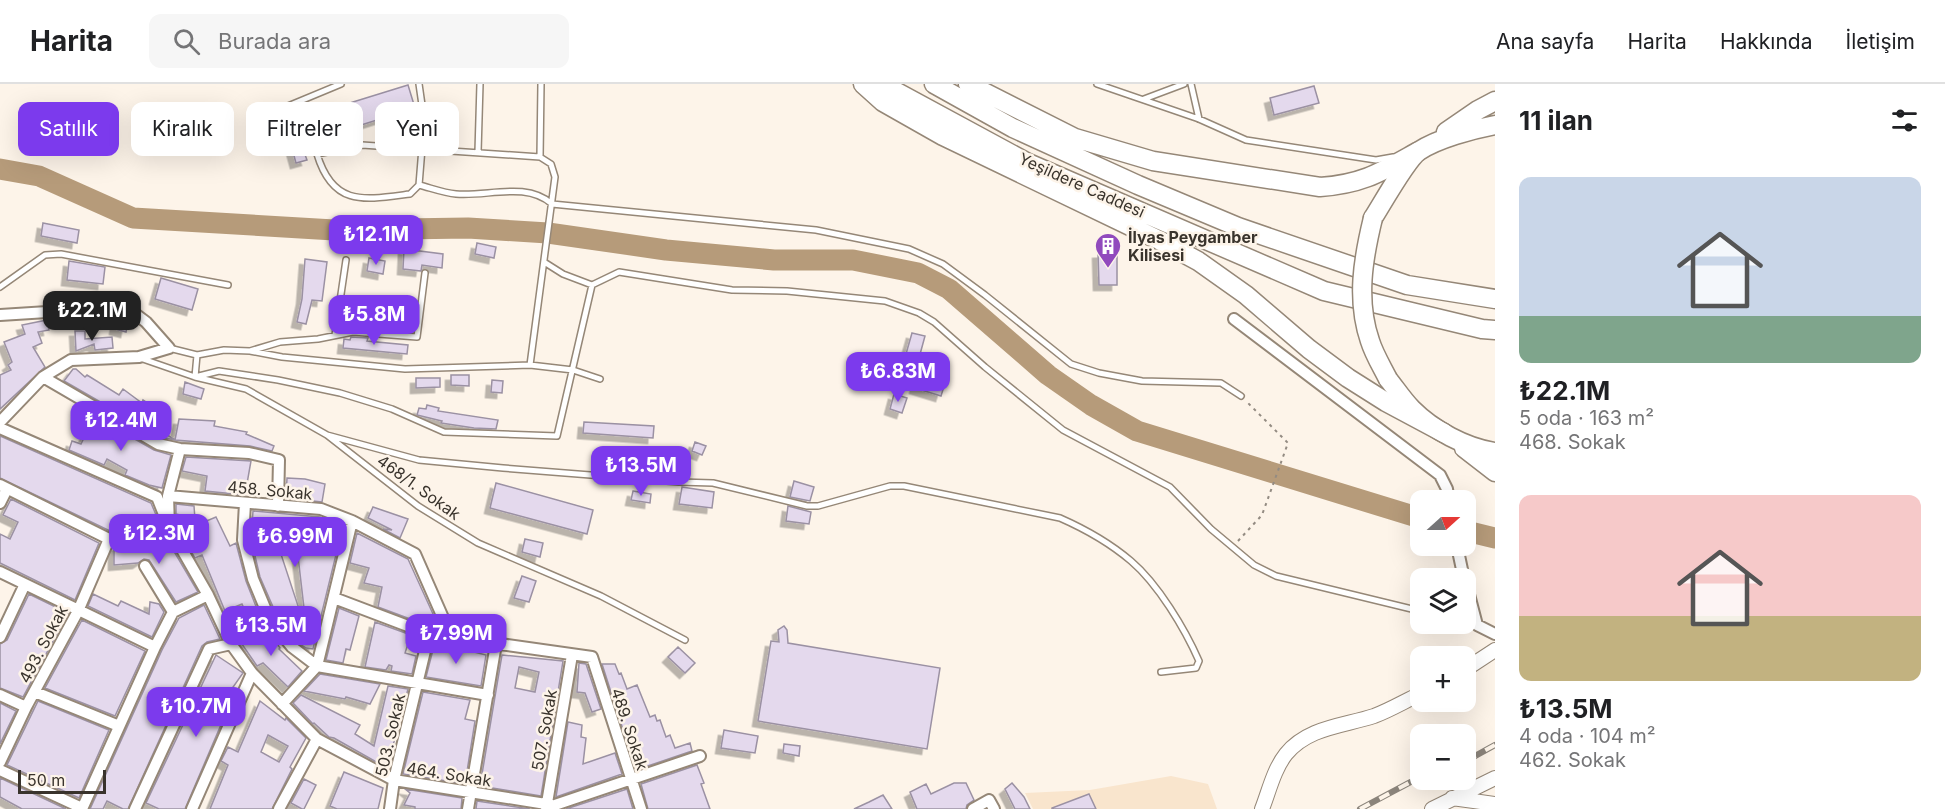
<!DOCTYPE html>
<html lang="tr">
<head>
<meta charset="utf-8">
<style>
	:root { --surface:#fff; --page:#f6f6f6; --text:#202124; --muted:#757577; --line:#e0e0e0; --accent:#7c3aed }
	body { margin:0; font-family:Inter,sans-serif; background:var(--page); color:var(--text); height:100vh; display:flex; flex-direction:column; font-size:22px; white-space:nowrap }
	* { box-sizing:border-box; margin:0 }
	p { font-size:20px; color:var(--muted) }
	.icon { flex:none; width:33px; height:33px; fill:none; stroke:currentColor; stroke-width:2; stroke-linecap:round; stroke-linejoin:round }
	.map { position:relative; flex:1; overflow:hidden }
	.drawer { display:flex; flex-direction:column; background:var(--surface); width:450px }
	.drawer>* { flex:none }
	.top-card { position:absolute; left:18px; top:18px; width:570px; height:54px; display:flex; gap:12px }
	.needle { width:39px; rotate:69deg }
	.controls { position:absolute; left:1410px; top:406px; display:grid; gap:12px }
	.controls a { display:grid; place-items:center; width:66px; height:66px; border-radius:12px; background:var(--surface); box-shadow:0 6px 24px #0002; font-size:30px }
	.scale { position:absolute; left:18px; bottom:15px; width:88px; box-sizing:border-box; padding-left:6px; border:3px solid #39332c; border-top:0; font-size:16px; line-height:21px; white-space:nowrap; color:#39332c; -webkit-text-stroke:4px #fdf4e9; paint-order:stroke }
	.price { position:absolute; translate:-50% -51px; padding:0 14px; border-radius:12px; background:var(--accent); color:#fff; font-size:20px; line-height:39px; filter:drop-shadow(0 2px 3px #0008) }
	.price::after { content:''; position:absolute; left:50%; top:36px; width:18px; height:14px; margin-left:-9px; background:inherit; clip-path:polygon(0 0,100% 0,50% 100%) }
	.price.selected { background:#222; color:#fff }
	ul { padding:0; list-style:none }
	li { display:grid; align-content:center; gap:12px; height:318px; padding:0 24px }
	li span { display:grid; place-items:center; height:186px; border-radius:12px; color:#555 }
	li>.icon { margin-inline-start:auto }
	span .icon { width:108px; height:108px; fill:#fffc; stroke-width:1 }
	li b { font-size:26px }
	h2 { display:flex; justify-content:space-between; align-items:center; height:72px; padding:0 24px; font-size:26px }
	.pill { padding:0 21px; border-radius:12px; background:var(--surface); box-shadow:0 6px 24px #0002; font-size:21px; line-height:54px }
	.pill.selected { background:var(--accent); color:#fff }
	header { display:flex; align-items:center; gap:36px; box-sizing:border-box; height:84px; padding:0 30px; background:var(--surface); border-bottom:2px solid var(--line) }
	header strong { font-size:28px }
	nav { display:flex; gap:33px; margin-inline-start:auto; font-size:21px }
	.search { width:420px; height:54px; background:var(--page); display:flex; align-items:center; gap:15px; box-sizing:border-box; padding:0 21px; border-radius:12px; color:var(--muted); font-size:22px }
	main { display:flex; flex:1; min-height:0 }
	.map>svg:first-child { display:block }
</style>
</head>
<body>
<header>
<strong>Harita</strong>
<div class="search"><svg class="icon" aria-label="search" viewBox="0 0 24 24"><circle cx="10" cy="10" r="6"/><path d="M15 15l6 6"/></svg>Burada ara</div>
<nav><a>Ana sayfa</a><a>Harita</a><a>Hakkında</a><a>İletişim</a></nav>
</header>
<main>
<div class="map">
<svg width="1495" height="725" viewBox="0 0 1495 725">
	<defs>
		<filter id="shadow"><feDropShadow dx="-5.5" dy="5.5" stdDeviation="0" flood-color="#0004"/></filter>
	</defs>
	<rect width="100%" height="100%" fill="#fdf4e9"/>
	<path fill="#f9e5cd" d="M1171,692l37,8 9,25h-184l-8,-16 65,-3z"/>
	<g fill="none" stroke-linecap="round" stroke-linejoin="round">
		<path stroke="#b69b7a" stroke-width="21" d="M0,85l39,7 94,42 201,12 134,-2 80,5 118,17 108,10h79l65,13 31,16 99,86 43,30 46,26 283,87
			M1466,447l29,7"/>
	</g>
	<path fill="#e4d9ed" stroke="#9b91a3" stroke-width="1.5" fill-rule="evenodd" filter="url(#shadow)" d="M408,1l7,23 -114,36 6,16 -11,3 -11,-40z
		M1314,2l5,17 -45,12 -4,-17z
		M43,139l36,7 -2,13 -36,-7z
		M477,159l19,4 -2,11 -19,-4z
		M404,165l39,5 -1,14 -20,-3 -1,6 -18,-2z
		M1117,168v33h-18l-1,-32z
		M369,174l16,3 -2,13 -16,-3z
		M305,175l22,3 -5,39 -10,-1 -6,24 -9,-2 5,-23z
		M69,177l36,6 -2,17 -36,-4z
		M161,194l37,11 -6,21 -37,-11z
		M355,221l17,3 -3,20 -17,-1z
		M117,235l11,3 -2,10 -11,-3z
		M47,236l2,10 -11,2 4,11 -9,4 12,20 -45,42v-34l11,-5 -3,-5 4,-3 -8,-20 21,-8 -3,-9z
		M75,247h10v8l27,-2 1,11 -18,2 -1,-6 -18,7z
		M912,249l13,3 -6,22 -13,-4z
		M351,253l17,1 -1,3 41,4 -1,9 -64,-6 1,-9 6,1z
		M923,278l26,8 -8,26 -26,-8z
		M73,285h3l9,8 2,-2 32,20 4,-6 19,14 1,-3 12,8 4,-6 8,6 -12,19 20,13 -14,-3 -97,-56z
		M451,291h18v11l-18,-1z
		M416,294h24v9l-24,1z
		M492,296l11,1 -1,12 -11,-1z
		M185,298l19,7 -3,10 -18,-5z
		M894,310l13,4 -5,15 -12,-4z
		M427,321l12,3 -1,3 60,9 -2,9 -22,-1 -33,-5 1,-2 -25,-6 2,-7 7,1z
		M84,326l70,40 17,5 -9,33 -13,-3 -24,-10 2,-5 -20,-11 -3,6 -35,-15 3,-9 9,3 8,-17 -11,-6z
		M179,335l36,2 -1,5 33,6 -1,2 28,12 -2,5 -22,-5 -75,-6z
		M584,338l70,4 -1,12 -70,-5z
		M0,352l151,67 8,19 -20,7 -26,2v-5l-3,5 -110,-53z
		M695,358l11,4 -4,9 -10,-4z
		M649,371l28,7 -3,12 -28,-7z
		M186,373l65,4 -6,34 -40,-4 2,-15 -25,-5z
		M287,394l18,1 20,5 -3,18 -36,-4z
		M794,397l20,6 -4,14 -20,-4z
		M496,399l97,27 -6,24 -97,-26z
		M682,403l32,5 -2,16 -33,-4z
		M633,407l18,3 -1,9 -19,-3z
		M11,415l88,44 -24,57 -75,-37v-29l10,5 8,-17 -15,-7z
		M176,420l18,2 1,13 -19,-5z
		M788,422l23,6 -2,12 -23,-3z
		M373,423l35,12 -8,19 -17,-9 9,1 -24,-12z
		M253,427l67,6 -7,38 17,-34 13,5 -30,123 -7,-1 -9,-6 -20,-26 -17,-39 -9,-38zM275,452l21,3 8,69 -5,1z
		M216,433l14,29 6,-3 10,38 11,28 -11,4 -4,-9 -17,7 -23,-56 -7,3 -15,-26z
		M357,449l51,26 25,55 -4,12 -51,-19 4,-20 -18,-4 5,-15 -19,-5z
		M165,452l33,56 -22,10 -27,-42 -5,-1 -6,4 -24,2v-19l27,-3z
		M525,455l18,4 -3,14 -18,-5z
		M522,492l14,5 -7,21 -15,-4z
		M29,510l39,19 -45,84 -23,-9v-44l7,-4z
		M93,510l25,12 3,-5 28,13 1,-12 9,2 5,8 -12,25 -64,-31z
		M204,521l16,34 -13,3 -5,4 -74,163h-5l-16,-8 -4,8h-13l72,-159 17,-32z
		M339,524l20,8 -9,34 -4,-1 -3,14 -17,-3z
		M82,536l63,31 -30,65 -70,-28z
		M375,538l36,13 -6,18 11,3 -4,18 -21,-3 1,-5 -3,-1 -3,5 -21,-3z
		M784,542l3,4 1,13 152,25 -13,81 -169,-28 13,-80 8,1 -1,-12z
		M244,547l9,12 17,-9 10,14 -1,1 23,22 -14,16 -25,-24 -6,3 -22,-32z
		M435,558l51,13 -5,31 -55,-9z
		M678,563l17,16 -10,10 -17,-16z
		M216,571l27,18 -12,17 4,2 -50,117h-26l-13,-6z
		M502,571l61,6 -22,135 -61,-10zM519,583l20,5 -4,20 -20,-4z
		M579,579l7,1 15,45 -9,3 -7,-19 -8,-1z
		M602,580h13l4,10 2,-1 6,16 10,-4 13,32 5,-2 2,6 3,-1 6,17 4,-2 5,13 15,-5 2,8 -56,19z
		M320,590l60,10 -10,20 -24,-7 -1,2 -41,-8z
		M388,602l20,3 -21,79 -53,-30 -5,-1 -15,-14 -1,1 -20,-21 8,-8 59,30 -5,9 19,12z
		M423,608l47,8 -5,19 10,2 -10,63 -62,-10z
		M38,617l71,29 -30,68 -72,-33z
		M260,617l25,19 1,-2 20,20 -16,29 2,2 -20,40h-62l18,-44 -7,-4 7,-14 10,5zM268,651l20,11 -9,16 -18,-10z
		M0,619l16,8 -16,33z
		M568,638l14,3 -1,12 5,1 -3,26 32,-11 7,21 -66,23z
		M724,646l34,6 -3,17 -34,-5z
		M784,660l16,2 -1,10 -16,-3z
		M697,681l7,18 -3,1 9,25h-62l-7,-25z
		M344,688l39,16 -5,21h-41l-7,-3z
		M0,694l66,31h-44l-22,-12z
		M304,695l12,6 -12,24h-2l-11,-6z
		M954,699h12l8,17 -7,5 -1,4h-49l-7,-17 16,-8 5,10z
		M1012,699l12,14 6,12h-15l-10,-20z
		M405,705l57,9 -1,11h-46v-2l-11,-2 6,-12z
		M627,705l6,20h-67z
		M1089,710l7,15h-44v-1z
		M883,711l9,14h-38l15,-7z
		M477,717l53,8h-54z"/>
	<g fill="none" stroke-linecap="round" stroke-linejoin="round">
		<g stroke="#958777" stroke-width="8">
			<path id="service" d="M1097,0l102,35 47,21 130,20 17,-3
				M1191,0l8,35
				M1144,15l40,-15
				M288,22l53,-22
				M478,68l2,-68
				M540,73l1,-73
				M419,101c12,3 25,8 37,9 31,3 70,-13 96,10l264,26 93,19 34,15 42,31 86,69 28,9 43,8 79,2 20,13
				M544,178l19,12 29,11 27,-13 113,18 55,1 98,10 34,12 15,9 51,45 78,63 107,57 41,42 43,36 22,11 144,35
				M0,203l45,-32 16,-1 167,31
				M335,251l11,-75
				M169,264l28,7 27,-5 26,1 30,-9 38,-3 35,-7 64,5 8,-64
				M250,267l32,6 123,12 125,-4 25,-188 -4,-13 -11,-7 -178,-12 -45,9c16,53 47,46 93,40l9,-9 3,-37 2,-29 -5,-35
				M197,271l-2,22 24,-6 59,9 62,13 52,16 52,23 113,4 35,-151
				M140,274l55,19 51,12 81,46 91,71 60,37 123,53 84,44
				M530,281l43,5 27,9
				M327,351l92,25 84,8 176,14 34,1 94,23h11l72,-20h14l156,32c25,11 51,26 71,43 27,23 54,68 68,100l-3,7 -35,4
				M1466,538l11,3"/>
		</g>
		<g stroke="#958777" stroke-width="14">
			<path id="minor" d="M0,231l126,-8 20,15 23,26 -30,9 -68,3 -28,17 -43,45
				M1234,235l206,156 7,14 2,12
				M43,293l115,67 22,5 69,4 30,7 -1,46
				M0,344l157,69 12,30 39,68 23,49 21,29 65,66 77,41 152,24
				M0,401l109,54 31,-3 29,-9 -1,-31 12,-47
				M168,412l153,13 31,12 63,33 36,82
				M0,419l7,-14
				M245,419l-2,37 10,39 17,41 22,27 25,19 171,29
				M1457,462l7,33
				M145,482l28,46
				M0,488l155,75
				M1466,499l11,42 18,9
				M334,514l95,36 163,23 49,152
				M0,553l25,-53
				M35,608l84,34
				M0,611l26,12
				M282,620l35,-38 35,-145
				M0,678l26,-55 52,-96 31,-72
				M0,686l82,38
				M546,724l154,-52
				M82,725l73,-162 18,-35 35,-17
				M135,725l74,-160 22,-5
				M192,725l60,-136
				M279,725l38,-70
				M390,725l4,-29 35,-146
				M468,725l28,-165
				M546,725l26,-154
				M973,725l16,-9 5,9"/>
		</g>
		<g stroke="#958777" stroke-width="16">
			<path id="tertiary" d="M1466,585l29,-19
				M1452,714l43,6
				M1262,725c7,-18 12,-40 24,-55 22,-27 58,-28 88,-38 16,-6 31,-15 46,-22
				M1432,725l63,-31"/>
		</g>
		<g stroke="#958777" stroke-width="21">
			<path id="primary" d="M1446,48l32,-22 17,-9
				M1373,134c9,-14 34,-59 46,-67 18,-12 54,-22 76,-26
				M1388,295c8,10 15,21 24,30 21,21 54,39 83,43
				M1464,364l31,24"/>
		</g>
		<g stroke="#958777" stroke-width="21">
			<path id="trunk" d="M863,0l20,18 60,34 216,104 39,21 48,34 63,54 39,29 38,24 58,31
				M882,0l146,79 296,128 158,38 13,1
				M934,0l79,44 125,57 100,42 169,58 88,14
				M968,0l107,54 78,23 167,26c43,-3 61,-15 97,-35"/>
		</g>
		<path stroke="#938b82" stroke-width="2" stroke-dasharray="3 4.5" stroke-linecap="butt" d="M1238,457l24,-26 26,-72 -42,-42"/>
		<use href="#service" stroke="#fff" stroke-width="5"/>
		<use href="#minor" stroke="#fff" stroke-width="10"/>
		<use href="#tertiary" stroke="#fff" stroke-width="14"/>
		<use href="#primary" stroke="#fff" stroke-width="18"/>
		<use href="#trunk" stroke="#fff" stroke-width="18"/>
		<g stroke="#8b847b" stroke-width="6">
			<path id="rail" d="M1466,677l29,-16
				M1360,725l60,-32"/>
		</g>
		<use href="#rail" stroke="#fdf4e9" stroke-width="4" stroke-dasharray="11" stroke-linecap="butt"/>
		<g stroke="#958777" stroke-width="21" stroke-linecap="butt">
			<path id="primary-bridge" d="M1373,134c-10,41 -17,82 -3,123 4,13 12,26 18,38"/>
		</g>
		<use href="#primary-bridge" stroke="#fff" stroke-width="18"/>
	</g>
	<defs>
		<g id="building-pin" transform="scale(1.35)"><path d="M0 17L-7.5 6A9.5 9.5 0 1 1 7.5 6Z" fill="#914abd" stroke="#fdf4e9"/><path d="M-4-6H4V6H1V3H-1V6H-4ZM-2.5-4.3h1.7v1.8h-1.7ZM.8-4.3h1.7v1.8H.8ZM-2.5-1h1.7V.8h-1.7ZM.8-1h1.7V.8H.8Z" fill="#fff"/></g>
	</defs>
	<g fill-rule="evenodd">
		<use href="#building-pin" x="1108" y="162"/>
	</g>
	<g text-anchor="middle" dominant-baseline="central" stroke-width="5" stroke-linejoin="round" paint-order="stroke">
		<g font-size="16" fill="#39332c" stroke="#fdf4e9">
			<text transform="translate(1082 101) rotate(24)">Yeşildere Caddesi</text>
			<text transform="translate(419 403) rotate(36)">468/1. Sokak</text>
			<text transform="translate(270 406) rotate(5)">458. Sokak</text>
			<text transform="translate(43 560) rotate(-62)">493. Sokak</text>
			<text transform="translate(630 645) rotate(72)">489. Sokak</text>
			<text transform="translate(544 646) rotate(-80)">507. Sokak</text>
			<text transform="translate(390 651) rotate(-77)">503. Sokak</text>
			<text transform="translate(449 690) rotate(9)">464. Sokak</text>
		</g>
		<g font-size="16" font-weight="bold" fill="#39332c" stroke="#fdf4e9" text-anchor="start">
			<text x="1128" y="153">İlyas Peygamber<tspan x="1128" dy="18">Kilisesi</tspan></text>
		</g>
	</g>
</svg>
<div class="controls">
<a><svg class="needle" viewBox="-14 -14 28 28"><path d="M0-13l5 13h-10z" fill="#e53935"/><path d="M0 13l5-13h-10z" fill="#757577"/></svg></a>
<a><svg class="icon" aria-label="layers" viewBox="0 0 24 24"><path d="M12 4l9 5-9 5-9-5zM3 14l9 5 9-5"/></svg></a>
<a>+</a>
<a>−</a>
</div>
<div class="scale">50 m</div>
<b class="price" style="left:376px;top:182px">₺12.1M</b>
<b class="price selected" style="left:92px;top:258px">₺22.1M</b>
<b class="price" style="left:374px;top:262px">₺5.8M</b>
<b class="price" style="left:898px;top:319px">₺6.83M</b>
<b class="price" style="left:121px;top:368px">₺12.4M</b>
<b class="price" style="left:641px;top:413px">₺13.5M</b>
<b class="price" style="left:159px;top:481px">₺12.3M</b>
<b class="price" style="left:295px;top:484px">₺6.99M</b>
<b class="price" style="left:271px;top:573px">₺13.5M</b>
<b class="price" style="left:456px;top:581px">₺7.99M</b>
<b class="price" style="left:196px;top:654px">₺10.7M</b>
<div class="top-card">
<a class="pill selected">Satılık</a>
<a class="pill">Kiralık</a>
<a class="pill">Filtreler</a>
<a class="pill">Yeni</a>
</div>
</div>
<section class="drawer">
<h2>11 ilan<svg class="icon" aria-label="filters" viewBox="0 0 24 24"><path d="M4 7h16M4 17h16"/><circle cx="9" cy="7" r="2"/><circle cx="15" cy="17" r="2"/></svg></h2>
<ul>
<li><span style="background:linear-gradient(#c9d6e8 75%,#7fa58c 0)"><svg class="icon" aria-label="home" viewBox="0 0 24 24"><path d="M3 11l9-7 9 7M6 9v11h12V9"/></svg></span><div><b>₺22.1M</b><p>5 oda · 163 m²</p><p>468. Sokak</p></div></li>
<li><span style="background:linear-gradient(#f6c9c9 65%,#c2b280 0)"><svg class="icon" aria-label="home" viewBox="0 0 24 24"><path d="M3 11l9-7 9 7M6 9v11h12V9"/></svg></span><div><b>₺13.5M</b><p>4 oda · 104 m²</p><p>462. Sokak</p></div></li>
</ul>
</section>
</main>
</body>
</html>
